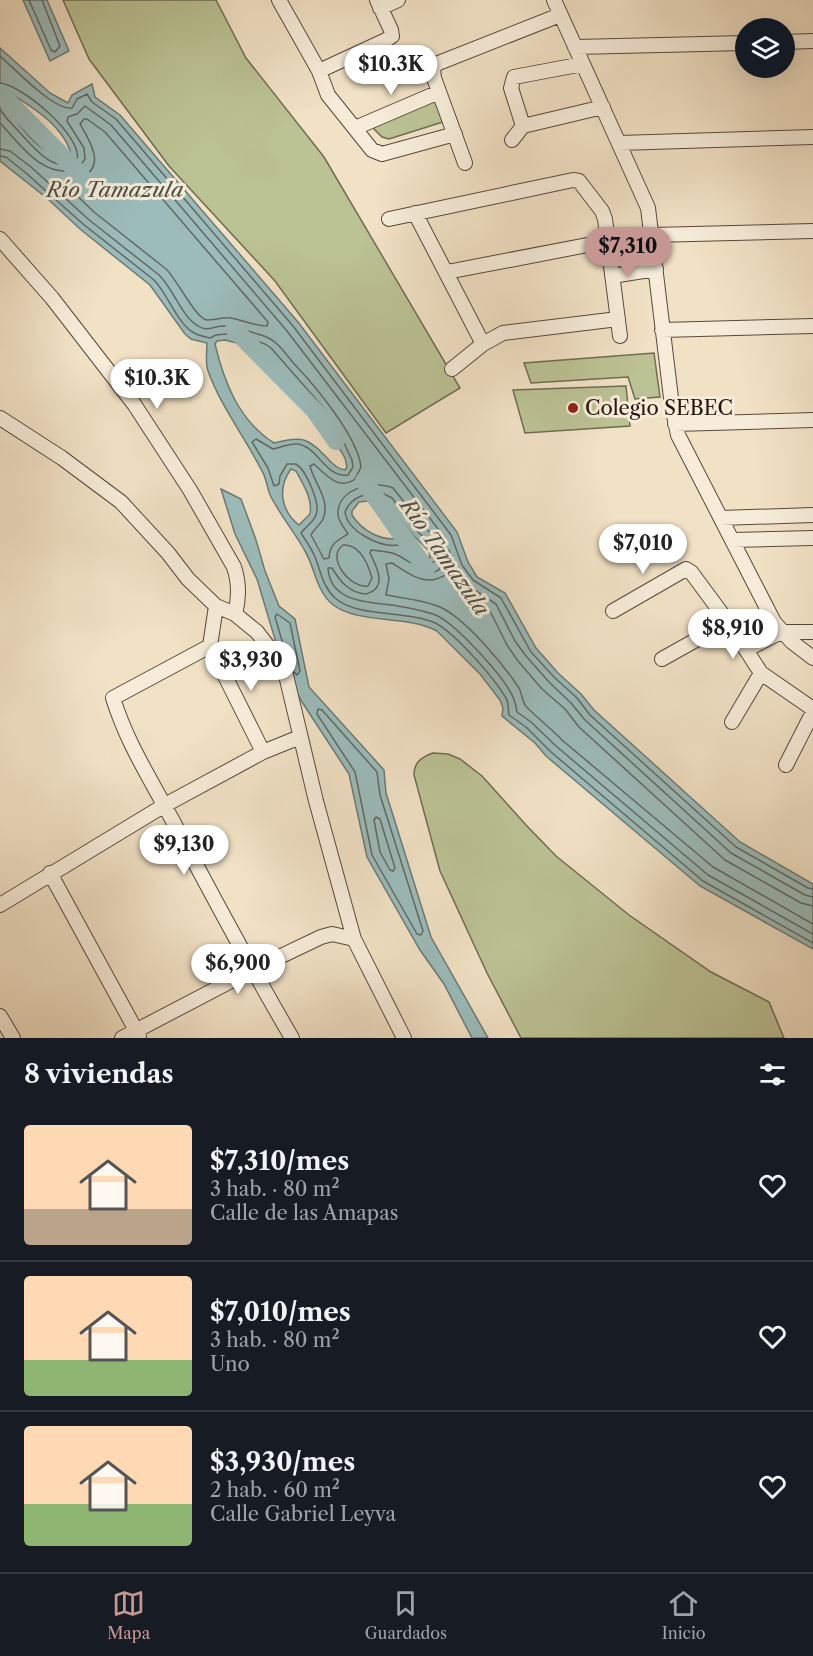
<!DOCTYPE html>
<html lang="es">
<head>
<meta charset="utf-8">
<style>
	:root { --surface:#171b24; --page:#20242c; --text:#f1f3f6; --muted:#9ea1a6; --line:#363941; --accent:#c59692 }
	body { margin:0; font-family:"Libre Caslon Text",serif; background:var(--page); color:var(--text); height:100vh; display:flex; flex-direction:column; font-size:22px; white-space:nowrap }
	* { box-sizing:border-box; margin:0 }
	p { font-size:20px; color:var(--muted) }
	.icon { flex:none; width:33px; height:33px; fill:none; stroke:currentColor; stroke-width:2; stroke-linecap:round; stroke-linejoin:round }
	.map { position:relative; height:1038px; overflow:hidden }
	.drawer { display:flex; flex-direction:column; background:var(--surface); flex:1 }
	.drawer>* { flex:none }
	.buttons { position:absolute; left:735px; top:18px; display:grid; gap:12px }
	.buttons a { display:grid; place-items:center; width:60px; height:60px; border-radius:50%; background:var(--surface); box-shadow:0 6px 24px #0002; font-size:30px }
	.price { position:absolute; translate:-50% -51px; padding:0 14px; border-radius:21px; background:#fff; color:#222; font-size:20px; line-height:39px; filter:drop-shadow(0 2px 3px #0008) }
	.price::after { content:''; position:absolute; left:50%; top:36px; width:18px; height:14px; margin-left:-9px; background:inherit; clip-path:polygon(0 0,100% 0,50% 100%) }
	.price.on { background:var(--accent); color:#111 }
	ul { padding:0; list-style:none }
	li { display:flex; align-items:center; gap:18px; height:150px; padding:0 24px }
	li+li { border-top:2px solid var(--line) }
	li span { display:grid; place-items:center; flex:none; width:168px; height:120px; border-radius:6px; color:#555 }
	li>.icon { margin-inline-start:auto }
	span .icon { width:72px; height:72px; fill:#fffc; stroke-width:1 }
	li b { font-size:26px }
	h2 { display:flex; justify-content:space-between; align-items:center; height:72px; padding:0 24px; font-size:26px }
	.dock { display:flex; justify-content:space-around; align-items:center; height:84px; border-top:2px solid var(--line); background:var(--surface); font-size:16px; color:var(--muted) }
	.dock a { display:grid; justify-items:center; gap:3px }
	.dock .on { color:var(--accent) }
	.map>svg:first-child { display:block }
</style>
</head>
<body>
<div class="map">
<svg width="813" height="1038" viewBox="0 0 813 1038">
	<rect width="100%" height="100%" fill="#f1e1c5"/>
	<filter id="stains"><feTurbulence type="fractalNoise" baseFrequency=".00333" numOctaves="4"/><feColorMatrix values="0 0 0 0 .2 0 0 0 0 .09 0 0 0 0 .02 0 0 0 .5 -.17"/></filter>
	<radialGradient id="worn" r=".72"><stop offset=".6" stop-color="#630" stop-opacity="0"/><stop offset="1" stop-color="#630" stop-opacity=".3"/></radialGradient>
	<path fill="#bbc294" stroke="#6f6c52" stroke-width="1.5" d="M63,0h153l30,58 78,99 136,231 -74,45 -111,-152 -106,-115 -80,-107z
		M435,93l11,28 -57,18 -7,-2 -9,-9z
		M654,353l6,44 -25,2 -7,-22 -97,6 -7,-20z
		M626,386l4,40 -105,7 -12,-43z
		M433,753l15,1 12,5 22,17 44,49 30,31 73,59 82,57 58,30 15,36h-263l-34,-65 -47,-102 -26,-96c0,-13 8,-18 19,-22z"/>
	<path fill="#9cbcbb" stroke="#6c7a76" stroke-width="1.5" fill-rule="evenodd" d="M23,0h24l22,51 -19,10z
		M0,48l50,45 18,10 4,-8 20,-11 3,13 25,18 178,207 159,210 11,30 9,15 28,16 31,55 22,25 23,21 13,16 146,132 73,42v65l-113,-63 -154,-130 -11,-13 -33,-27 1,-8 -3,-8 -20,-26 -43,-43c-31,-17 -79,-6 -105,-27 -16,-14 -17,-36 -27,-53 -10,-18 -24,-35 -34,-54 -4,-8 -4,-18 -9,-26 -17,-34 -41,-64 -54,-100 -3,-8 -1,-19 -1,-28l-16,-4 -6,-5 -35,-49 -70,-56 -32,-30 -48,-38v-63c16,23 41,63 72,59 -8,-34 -45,-53 -72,-70zM225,340l35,9 9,6 48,55 28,48 2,9 -2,3c-7,-1 -11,-5 -16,-10 -21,-22 -26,-25 -55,-17 -35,-22 -50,-61 -59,-99l2,-3zM291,469l5,2c7,13 17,28 14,43l-11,11c-18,-14 -22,-37 -8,-56zM385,499l28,36 16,16 1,7 -24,-12 -6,-8c-18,4 -38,-7 -48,-23v-4l7,-9z
		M221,489l20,10 15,41 9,31 14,35 16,13 14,68 75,83 2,23 45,144 57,101h-16l-28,-54 -24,-34 -53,-93 -18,-83 -47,-72 -19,-36 -26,-87 -22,-45z"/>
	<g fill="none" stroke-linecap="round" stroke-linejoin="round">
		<path stroke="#606965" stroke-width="1.5" d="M29,0l22,50 4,2 5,-6 -18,-46
			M0,56c14,12 54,55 72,52l5,-9 10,-5 5,8 24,17 177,207 158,209 11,30 11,15 28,18 30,54 23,25 23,21 13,17 146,132 72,41 5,1
			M0,83c22,2 83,53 77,77 -21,16 -43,-12 -55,-25 -8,-9 -16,-16 -22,-26
			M84,119h3l18,13 163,190 -1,4c-11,0 -25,-6 -36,-8 -9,-1 -16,2 -24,2 -11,-1 -31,-42 -41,-51l-72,-57 -29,-28v-3c5,-1 10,-1 15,-3 27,-11 10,-37 0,-54z
			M0,123c20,21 43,57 78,46l7,-10 -1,-11 -17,-27 1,-4 9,-3 8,-8 26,19 176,206 158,207v5h-4l-18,-17 -30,-38c-18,-8 -55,0 -55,25 -1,8 7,15 10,21 -11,7 -18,9 -19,24l-5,1 -13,-24c3,-6 9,-10 12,-16 8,-19 -9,-36 -13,-53l4,-2c12,11 25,27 41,15l6,-12c-3,-29 -44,-79 -64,-100 -10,-10 -18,-26 -33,-31 -13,-4 -26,-9 -40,-10 -10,0 -17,6 -26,0 -16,-9 -25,-38 -39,-51l-71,-56 -57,-52 -21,-16 -10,-2
			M0,156l6,1 20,16 57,51 71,56c14,14 24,46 42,54 4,2 10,3 14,4l6,-3 10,-1 21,4 18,6 6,4 51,58 23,39 7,15 1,7 -5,8c-23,3 -30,-29 -51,-31 -9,-1 -16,4 -24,5l-17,-10 -4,3 16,26 6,18 5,-2 1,-8 7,-12h9c10,6 25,40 20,51 -3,8 -11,12 -15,18 5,8 11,16 14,24 6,15 8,30 20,41 23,20 69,12 98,24 20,8 61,56 73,76 3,5 2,11 3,17l17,12 25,25 152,129 110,62
			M382,493l10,5 25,33 17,16 3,9 -3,6 -10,1 -26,-18c-18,3 -51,-14 -53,-33 7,-17 21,-18 37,-19z
			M343,545c17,-1 25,19 29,33l-4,8c-17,3 -43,-28 -25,-41z
			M287,658l-12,-41 2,-3 13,9 10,48 -3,4 -3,-3
			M318,709l4,1 55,62 3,23 43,136 -2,4 -4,-1 -45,-79 -17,-83 -38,-58z
			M376,817l4,2 15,49 -2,3 -3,-1 -10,-18 -6,-32z
			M813,897l-8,-2 -74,-42 -146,-133 -14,-17 -22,-21 -23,-26 -11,-15 -19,-37 -29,-19 -12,-17 -6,-18 -4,1c-2,42 -34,9 -50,3 -6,-3 -17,-3 -24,-4l-1,3c7,14 18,35 -4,41 -17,-1 -26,-13 -34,-26h-4c2,34 39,34 64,37 13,2 28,5 41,9 20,6 69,61 79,81 3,5 4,11 5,17l14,10 25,24 152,129 105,59
			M813,906l-12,-3 -76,-43 -146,-133 -14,-18 -23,-20 -24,-28 -11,-16 -17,-34 -28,-18 -14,-18c-5,0 -10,5 -17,5 -14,1 -28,-10 -39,-17l-6,1 3,15 -3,16c17,3 38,5 54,12 26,12 63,57 79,81 3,6 3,12 6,17 2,4 31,28 37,35l151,127 100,57"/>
		<path stroke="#9cbcbb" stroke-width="18" d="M0,93l81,82
			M234,329l81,82 21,30
			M364,481l62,88"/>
		<g stroke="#56493c" stroke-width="16">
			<path id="minor" d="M279,0l40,71 9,24 44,55 10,4 73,-20
				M554,0l94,208 24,198 6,29 96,187 18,20 21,16
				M380,8l18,-8
				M784,42l29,-1
				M575,47l171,-4
				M319,71l67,-31 6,-4 -1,-6 -14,-30
				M523,126l-12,-38 3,-11 69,-13
				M355,128l84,-36
				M512,140l11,-14 80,-19
				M619,143l194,-6
				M465,163l-31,-85 -1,-9 3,-5 124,-49
				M415,213l68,131
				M389,219l184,-39 6,1 23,30 3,8 15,117
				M652,235l161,-4
				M0,239l52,59 82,106 56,86 44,77c5,15 5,32 1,47
				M447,272l161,-31
				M612,276l44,-7
				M662,330l151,-4
				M452,369l31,-25 20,-11 115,-14
				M0,418l62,40 59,44 47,51 20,26 28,27 19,8 22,18 27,35 32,134 38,138 50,99
				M675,424l138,-4
				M721,518l92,-3
				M733,540l80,-2
				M216,606l-6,40 53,106
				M613,611l73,-42 5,3 37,50 33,51 52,36
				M210,646l-97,52c14,46 40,85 62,127 38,72 76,143 117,213
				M746,650l35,-18h32
				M662,659l66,-37
				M732,722l29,-49
				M786,765l27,-53
				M50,873l89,163
				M0,905l165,-100 98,-53 37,-15
				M0,1016l13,22
				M122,1038l130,-68 69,-33 11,-3 22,5"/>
		</g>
		<use href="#minor" stroke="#f6ecd9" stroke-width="14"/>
	</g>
	<circle fill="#8f2418" stroke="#f6ecd9" stroke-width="2" cx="573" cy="408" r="6"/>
	<g text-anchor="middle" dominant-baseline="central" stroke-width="6" stroke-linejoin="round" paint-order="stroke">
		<g font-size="20" fill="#23160f" stroke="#f6ecd9" text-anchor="start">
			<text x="585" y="408">Colegio SEBEC</text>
		</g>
		<g font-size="21" font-style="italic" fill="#4d504b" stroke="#f6ecd9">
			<text x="115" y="189">Río Tamazula</text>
			<text transform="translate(445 557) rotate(55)">Río Tamazula</text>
		</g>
	</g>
	<rect width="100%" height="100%" filter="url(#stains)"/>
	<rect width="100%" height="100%" fill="url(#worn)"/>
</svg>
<div class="buttons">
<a><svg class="icon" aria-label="layers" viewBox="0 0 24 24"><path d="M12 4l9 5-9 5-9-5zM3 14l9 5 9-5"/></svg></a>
</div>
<b class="price" style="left:391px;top:96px">$10.3K</b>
<b class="price on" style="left:628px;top:278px">$7,310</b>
<b class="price" style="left:157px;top:410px">$10.3K</b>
<b class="price" style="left:643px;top:575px">$7,010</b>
<b class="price" style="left:733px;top:660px">$8,910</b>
<b class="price" style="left:251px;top:692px">$3,930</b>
<b class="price" style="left:184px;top:876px">$9,130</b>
<b class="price" style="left:238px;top:995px">$6,900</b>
</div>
<section class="drawer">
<h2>8 viviendas<svg class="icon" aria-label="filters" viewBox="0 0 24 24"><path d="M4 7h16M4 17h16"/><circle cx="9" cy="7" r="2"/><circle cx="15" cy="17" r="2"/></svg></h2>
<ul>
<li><span style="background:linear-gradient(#ffd9b3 70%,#b9a48a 0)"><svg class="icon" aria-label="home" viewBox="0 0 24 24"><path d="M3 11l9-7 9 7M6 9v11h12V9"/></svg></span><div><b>$7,310/mes</b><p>3 hab. · 80 m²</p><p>Calle de las Amapas</p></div><svg class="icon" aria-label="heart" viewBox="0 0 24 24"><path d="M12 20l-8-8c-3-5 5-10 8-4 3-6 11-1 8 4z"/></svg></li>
<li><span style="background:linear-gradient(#ffd9b3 70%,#8fb573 0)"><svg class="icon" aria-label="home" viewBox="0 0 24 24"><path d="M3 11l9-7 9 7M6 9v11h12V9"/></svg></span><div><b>$7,010/mes</b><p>3 hab. · 80 m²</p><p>Uno</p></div><svg class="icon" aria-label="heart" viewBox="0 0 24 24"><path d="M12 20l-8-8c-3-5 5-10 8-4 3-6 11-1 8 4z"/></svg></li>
<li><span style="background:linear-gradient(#ffd9b3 65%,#8fb573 0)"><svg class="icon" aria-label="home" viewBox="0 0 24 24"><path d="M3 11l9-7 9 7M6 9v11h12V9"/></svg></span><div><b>$3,930/mes</b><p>2 hab. · 60 m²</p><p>Calle Gabriel Leyva</p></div><svg class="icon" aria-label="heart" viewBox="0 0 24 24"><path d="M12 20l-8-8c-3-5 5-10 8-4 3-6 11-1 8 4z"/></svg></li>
</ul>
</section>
<nav class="dock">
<a class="on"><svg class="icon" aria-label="map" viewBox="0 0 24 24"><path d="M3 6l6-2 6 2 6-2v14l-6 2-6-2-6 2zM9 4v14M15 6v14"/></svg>Mapa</a>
<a><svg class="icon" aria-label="saved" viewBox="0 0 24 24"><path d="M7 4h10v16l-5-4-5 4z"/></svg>Guardados</a>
<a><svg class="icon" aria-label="home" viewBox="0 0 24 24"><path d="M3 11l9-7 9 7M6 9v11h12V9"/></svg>Inicio</a>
</nav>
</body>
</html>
